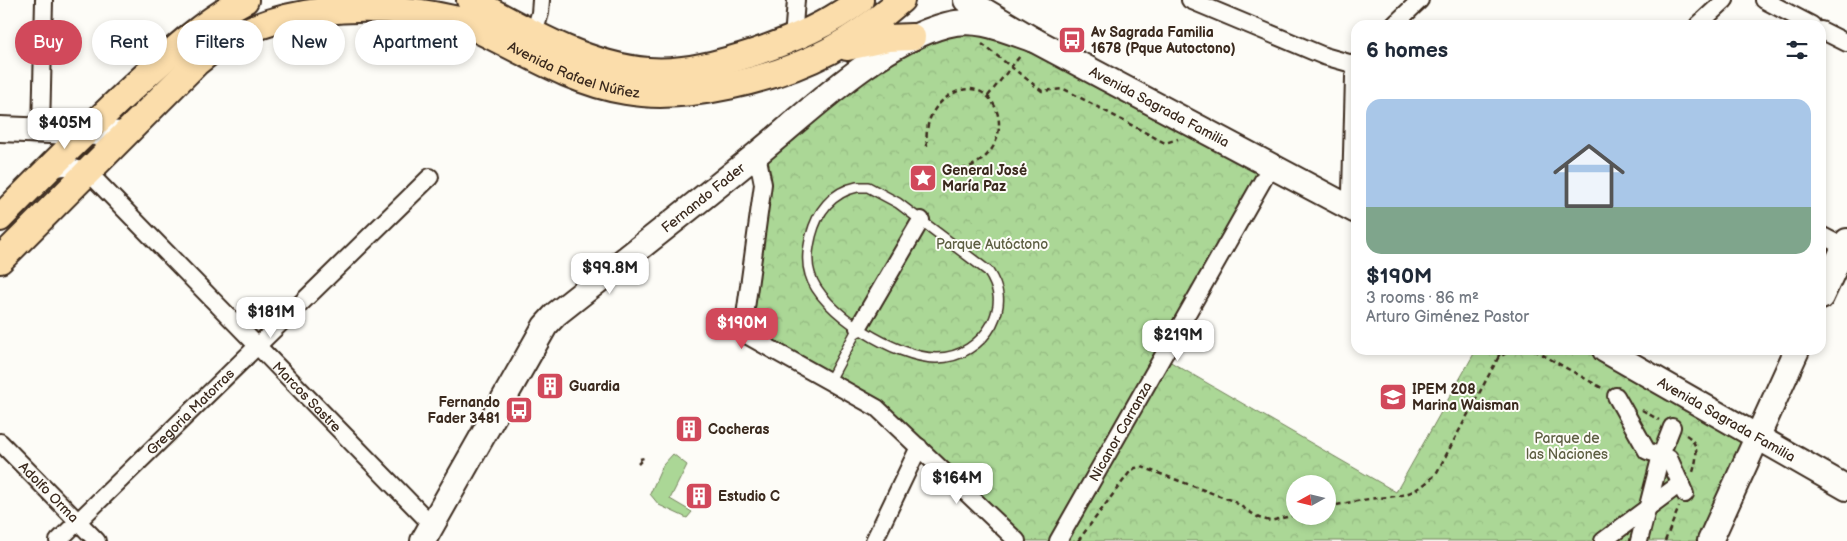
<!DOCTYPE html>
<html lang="en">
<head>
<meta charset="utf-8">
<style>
	:root { --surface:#fff; --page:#f2f2f3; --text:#1f2937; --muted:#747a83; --line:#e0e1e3; --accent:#d1495b }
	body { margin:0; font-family:"Balsamiq Sans",sans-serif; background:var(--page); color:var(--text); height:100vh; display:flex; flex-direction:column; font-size:19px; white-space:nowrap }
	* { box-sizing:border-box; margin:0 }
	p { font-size:16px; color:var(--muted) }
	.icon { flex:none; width:28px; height:28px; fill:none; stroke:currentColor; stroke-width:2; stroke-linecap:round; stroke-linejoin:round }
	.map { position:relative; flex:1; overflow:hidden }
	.details { position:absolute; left:1351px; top:20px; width:475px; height:335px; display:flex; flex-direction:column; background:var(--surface); border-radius:15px; box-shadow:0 2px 8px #0003 }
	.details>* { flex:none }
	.guide { position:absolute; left:15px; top:20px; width:475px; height:45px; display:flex; gap:10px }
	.needle { width:32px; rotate:262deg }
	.buttons { position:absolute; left:1286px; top:475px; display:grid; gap:10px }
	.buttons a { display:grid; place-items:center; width:50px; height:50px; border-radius:50%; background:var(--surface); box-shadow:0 2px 8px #0003; font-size:25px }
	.price { position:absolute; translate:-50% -42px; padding:0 11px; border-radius:10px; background:#fff; color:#222; font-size:16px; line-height:32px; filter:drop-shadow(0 1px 2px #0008) }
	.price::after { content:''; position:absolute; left:50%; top:30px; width:15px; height:11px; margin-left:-8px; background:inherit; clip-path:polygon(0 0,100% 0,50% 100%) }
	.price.active { background:var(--accent); color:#fff }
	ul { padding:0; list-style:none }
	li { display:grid; align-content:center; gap:10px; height:265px; padding:0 15px }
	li+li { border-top:1px solid var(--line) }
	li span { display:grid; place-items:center; height:155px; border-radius:15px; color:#555 }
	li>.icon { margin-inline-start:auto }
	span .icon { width:90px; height:90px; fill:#fffc; stroke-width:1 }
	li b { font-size:21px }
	h2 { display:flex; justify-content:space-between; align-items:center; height:60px; padding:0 15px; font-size:21px }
	.tag { padding:0 18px; border-radius:22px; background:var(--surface); box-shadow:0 2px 8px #0003; font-size:18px; line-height:45px }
	.tag.active { background:var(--accent); color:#fff }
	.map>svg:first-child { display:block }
</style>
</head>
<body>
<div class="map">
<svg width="1847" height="541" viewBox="0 0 1847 541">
	<defs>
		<pattern id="forest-crowns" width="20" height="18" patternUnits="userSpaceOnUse" patternTransform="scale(1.25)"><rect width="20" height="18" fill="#abd796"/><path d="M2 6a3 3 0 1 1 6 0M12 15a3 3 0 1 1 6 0" fill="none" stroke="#94b981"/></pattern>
	</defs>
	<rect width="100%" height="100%" fill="#fdfcf7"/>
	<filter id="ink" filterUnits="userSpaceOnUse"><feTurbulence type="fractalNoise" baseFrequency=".02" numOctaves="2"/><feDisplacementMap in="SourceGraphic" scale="10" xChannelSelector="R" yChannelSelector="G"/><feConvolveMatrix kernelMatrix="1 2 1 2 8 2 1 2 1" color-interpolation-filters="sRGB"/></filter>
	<g filter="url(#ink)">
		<path fill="url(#forest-crowns)" stroke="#73805a" fill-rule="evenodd" d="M984,23l287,143 -109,191 234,135 80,-142h129l152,87 -47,104h-693l-140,-133 -133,-85 19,-139 -6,-30 127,-100zM1295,484h33v32h-33z"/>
		<path fill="#abd796" stroke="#73805a" d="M673,454l14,11 -17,34 22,13 -5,6 -28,-13 -9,-11 13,-29z"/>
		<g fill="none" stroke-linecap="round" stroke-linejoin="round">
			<g stroke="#3b2a1e" stroke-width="12">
				<path id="lane" d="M857,187h11l30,16 90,68c12,18 14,33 4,53 -11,20 -32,34 -55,34 -39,1 -117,-46 -127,-84 -4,-13 -2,-25 1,-38 6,-24 21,-44 46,-49z
					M829,382l29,-54"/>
			</g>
			<g stroke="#3b2a1e" stroke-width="20">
				<g id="street">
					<path d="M1190,0l134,56 32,9"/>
					<path d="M1764,0l48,25"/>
					<path d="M1394,25l26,-25"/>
					<path d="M1698,25l27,-25"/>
					<path d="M1821,30l26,13"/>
					<path d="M534,34l6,-21 1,-13"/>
					<path d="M793,39l3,-39"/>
					<path d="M41,130l3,-130"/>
					<path d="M757,154l6,30 -19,139v7l4,6 129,72 140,133"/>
					<path id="s1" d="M49,171c15,-7 24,-4 39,1l345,354"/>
					<path d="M1346,206l5,-14 3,-115 2,-9"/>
					<path d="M1821,235l23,12"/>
					<path d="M858,328l63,-108"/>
					<path d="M1616,396l31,55 22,7 16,36"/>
					<path id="s2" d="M0,442l97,99"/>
					<path id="s3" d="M58,541l372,-364"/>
					<path d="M874,541l45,-94"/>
					<path id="s4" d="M1058,541l213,-375"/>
					<path d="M1603,541l78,-58"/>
					<path d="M1639,541l22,-86 11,-28"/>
				</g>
			</g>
			<g stroke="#3b2a1e" stroke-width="28">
				<g id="secondary">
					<path id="s5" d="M966,0l68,40 322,171"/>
					<path d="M0,129l125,5"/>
					<path d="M1821,297l26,-56"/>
					<path id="s6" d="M1605,350l242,138"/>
					<path id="s7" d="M423,541l122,-215 11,-12c67,-53 135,-106 201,-160 54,-44 122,-111 189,-129 31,-9 59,5 88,15"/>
					<path d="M1710,541l87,-191"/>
				</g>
			</g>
			<g stroke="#3b2a1e" stroke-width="30">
				<g id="primary">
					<path d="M470,0c54,29 115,66 178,71 36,3 74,-8 108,-19 38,-13 73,-28 104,-52"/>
					<path d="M847,47l41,-9 24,-1"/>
					<path d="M0,218c43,-44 86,-87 131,-129 36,-33 70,-66 114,-89"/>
					<path id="s8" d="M0,260l197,-198c69,-59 176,-62 261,-42 57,25 107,61 168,71 60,11 150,-12 203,-40 26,-14 50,-32 72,-51"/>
				</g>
			</g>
			<path stroke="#3b2a1e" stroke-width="2.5" stroke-dasharray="5 4" stroke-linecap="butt" d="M982,44l60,47 22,-2 101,54 13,-4
				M988,96l32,-40
				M927,146c-2,-17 2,-33 15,-45 44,-38 77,24 43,56 -10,9 -21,13 -34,13
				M1534,350l68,38
				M1498,357l4,-7
				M1642,410l17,10
				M1686,435c14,8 11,24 7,37
				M638,464l6,-6 -4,1
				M1328,507c13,-3 27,-6 41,-8 33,-4 42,-1 67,-25l62,-116 13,-8
				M1078,541l51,-68 6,-5 7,-1 91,34 26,17 11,3 25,-6
				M1665,541l14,-34"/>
			<use href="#lane" stroke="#fdfcf7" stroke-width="9"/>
			<use href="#street" stroke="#fdfcf7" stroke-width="16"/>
			<use href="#secondary" stroke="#fdfcf7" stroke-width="24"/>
			<use href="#primary" stroke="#fbddab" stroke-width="26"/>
		</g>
	</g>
	<defs>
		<g id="bus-square" transform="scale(1.4375)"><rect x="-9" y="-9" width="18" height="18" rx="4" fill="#d1495b" stroke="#fdfcf7"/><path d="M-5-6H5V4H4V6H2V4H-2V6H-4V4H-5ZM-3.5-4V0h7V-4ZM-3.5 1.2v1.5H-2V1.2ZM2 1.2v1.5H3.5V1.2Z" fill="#fff"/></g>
		<g id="sight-square" transform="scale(1.4375)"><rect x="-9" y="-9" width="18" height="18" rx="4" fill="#d1495b" stroke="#fdfcf7"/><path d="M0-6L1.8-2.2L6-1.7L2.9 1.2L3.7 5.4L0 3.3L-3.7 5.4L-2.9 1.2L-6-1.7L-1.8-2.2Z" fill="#fff"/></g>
		<g id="building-square" transform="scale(1.4375)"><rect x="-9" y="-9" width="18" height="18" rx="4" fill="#d1495b" stroke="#fdfcf7"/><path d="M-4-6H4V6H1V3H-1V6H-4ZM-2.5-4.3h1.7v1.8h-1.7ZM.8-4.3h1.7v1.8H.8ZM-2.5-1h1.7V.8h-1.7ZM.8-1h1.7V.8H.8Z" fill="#fff"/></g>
		<g id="school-square" transform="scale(1.4375)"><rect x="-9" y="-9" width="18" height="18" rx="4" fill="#d1495b" stroke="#fdfcf7"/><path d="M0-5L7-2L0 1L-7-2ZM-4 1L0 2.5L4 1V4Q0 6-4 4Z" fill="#fff"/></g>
	</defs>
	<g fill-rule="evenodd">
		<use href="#bus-square" x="1072" y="40"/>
		<use href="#sight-square" x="923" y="178"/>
		<use href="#building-square" x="550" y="386"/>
		<use href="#school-square" x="1393" y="397"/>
		<use href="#bus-square" x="519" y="410"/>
		<use href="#building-square" x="689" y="429"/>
		<use href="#building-square" x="699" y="496"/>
	</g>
	<g text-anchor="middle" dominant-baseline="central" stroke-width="4" stroke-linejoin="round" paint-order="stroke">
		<g font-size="14" font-weight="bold" fill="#3b2a1e" stroke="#fdfcf7" text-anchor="start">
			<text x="1091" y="32">Av Sagrada Familia<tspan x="1091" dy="16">1678 (Pque Autoctono)</tspan></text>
			<text x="942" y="170">General José<tspan x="942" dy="16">María Paz</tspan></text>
			<text x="569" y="386">Guardia</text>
			<text x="1412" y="389">IPEM 208<tspan x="1412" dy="16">Marina Waisman</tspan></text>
			<text x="500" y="402" text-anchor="end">Fernando<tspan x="500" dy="16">Fader 3481</tspan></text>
			<text x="708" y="429">Cocheras</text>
			<text x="718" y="496">Estudio C</text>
		</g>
		<g font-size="14" fill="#3b2a1e" stroke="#fdfcf7">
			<text stroke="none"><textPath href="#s8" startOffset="680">Avenida Rafael Núñez</textPath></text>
			<text stroke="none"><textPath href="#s5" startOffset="221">Avenida Sagrada Familia</textPath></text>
			<text stroke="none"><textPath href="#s7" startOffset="451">Fernando Fader</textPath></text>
			<text stroke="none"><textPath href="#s1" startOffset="354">Marcos Sastre</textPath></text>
			<text stroke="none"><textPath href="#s3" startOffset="185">Gregoria Matorras</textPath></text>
			<text stroke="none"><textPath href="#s6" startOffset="140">Avenida Sagrada Familia</textPath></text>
			<text stroke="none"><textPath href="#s4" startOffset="126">Nicanor Carranza</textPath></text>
			<text stroke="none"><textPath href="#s2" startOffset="70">Adolfo Orma</textPath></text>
		</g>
		<g font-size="14" fill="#5d5e42" stroke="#fdfcf7">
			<text x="992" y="244">Parque Autóctono</text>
			<text x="1567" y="438">Parque de<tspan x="1567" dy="16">las Naciones</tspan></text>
		</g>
	</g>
</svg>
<div class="buttons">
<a><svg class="needle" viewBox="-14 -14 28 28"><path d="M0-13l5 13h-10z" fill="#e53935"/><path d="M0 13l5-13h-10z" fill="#747a83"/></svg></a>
</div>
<b class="price" style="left:65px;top:150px">$405M</b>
<b class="price" style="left:610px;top:295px">$99.8M</b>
<b class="price" style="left:271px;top:339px">$181M</b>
<b class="price active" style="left:742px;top:350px">$190M</b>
<b class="price" style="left:1178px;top:362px">$219M</b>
<b class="price" style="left:957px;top:505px">$164M</b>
<div class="guide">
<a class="tag active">Buy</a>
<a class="tag">Rent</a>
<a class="tag">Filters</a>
<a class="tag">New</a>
<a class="tag">Apartment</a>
</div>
<section class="details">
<h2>6 homes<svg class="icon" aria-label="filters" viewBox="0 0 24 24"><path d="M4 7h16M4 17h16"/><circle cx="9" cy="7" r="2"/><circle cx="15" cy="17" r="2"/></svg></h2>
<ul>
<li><span style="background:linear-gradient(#a9c7e8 70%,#7fa58c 0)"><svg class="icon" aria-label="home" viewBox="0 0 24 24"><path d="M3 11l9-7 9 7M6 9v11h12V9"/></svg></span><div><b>$190M</b><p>3 rooms · 86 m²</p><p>Arturo Giménez Pastor</p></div></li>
</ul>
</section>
</div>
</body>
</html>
